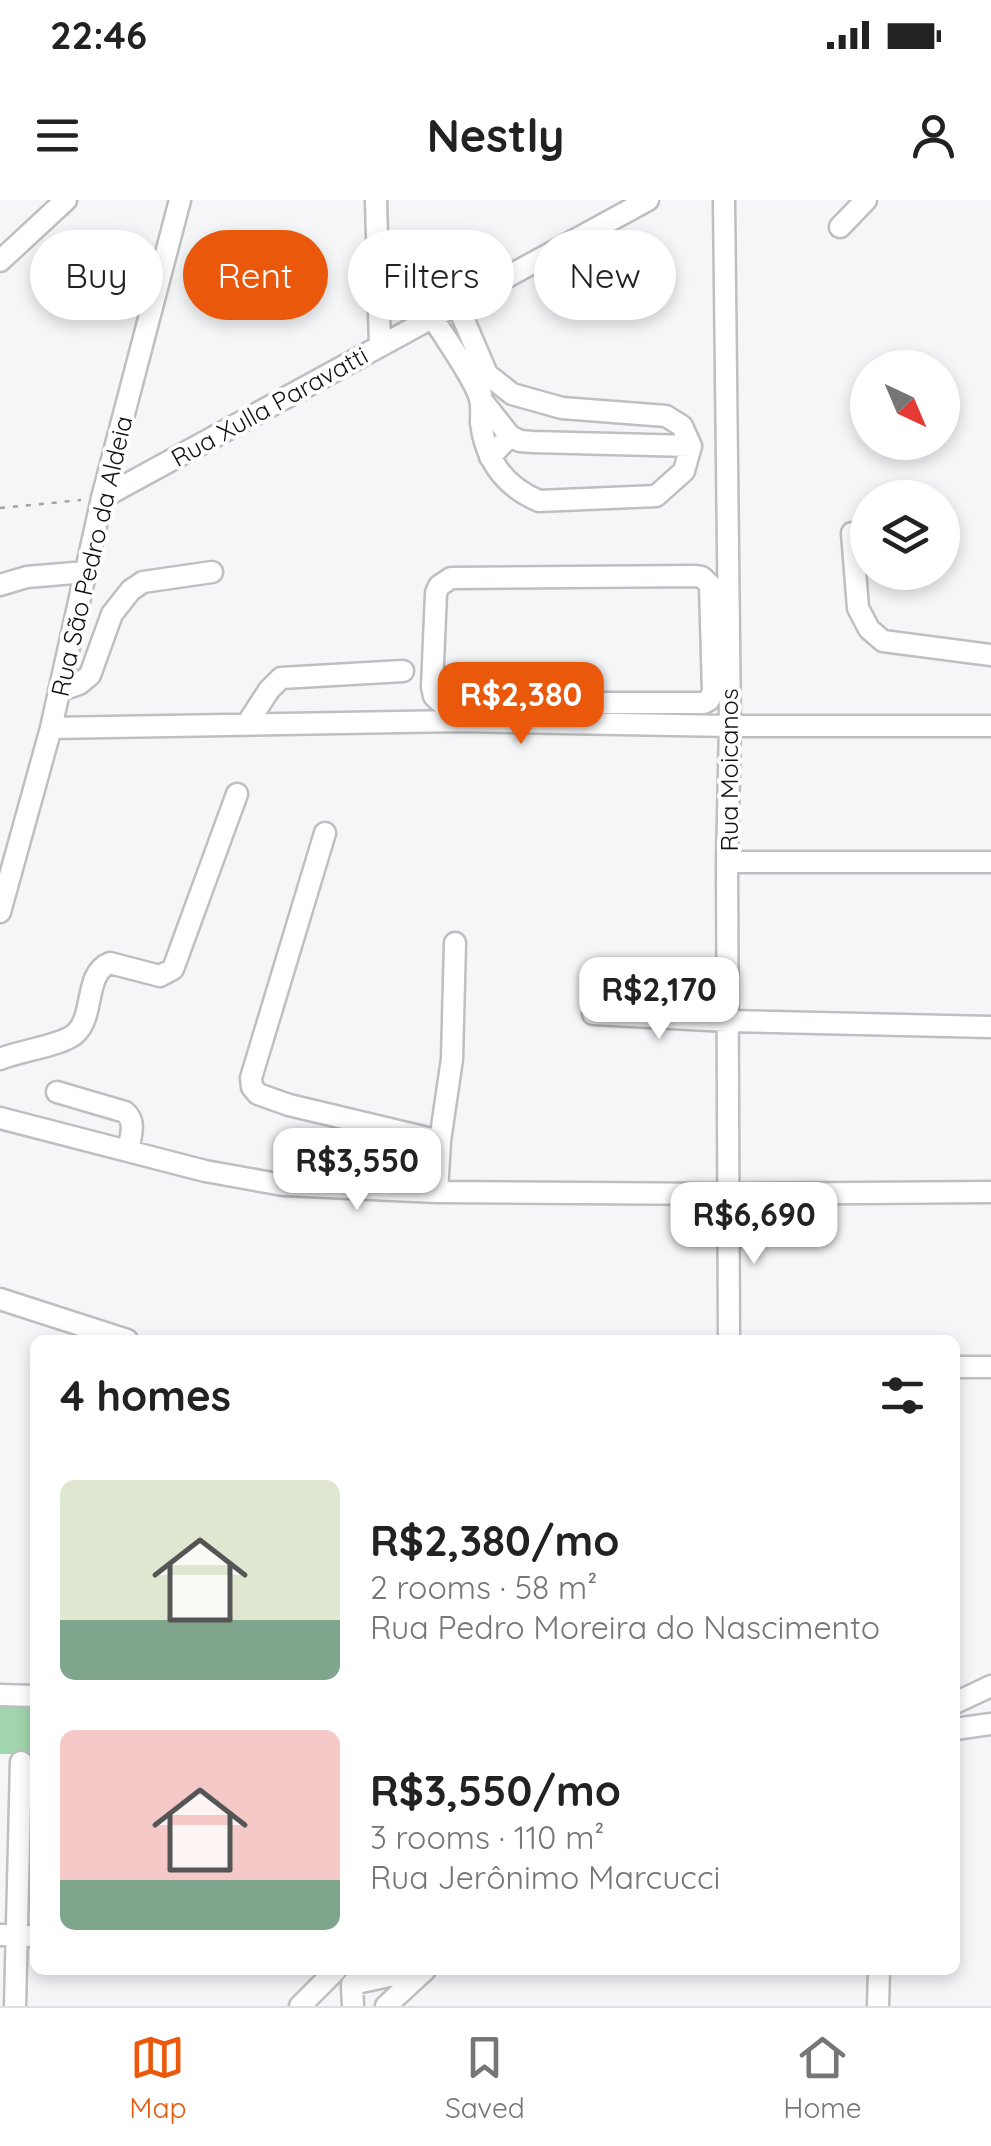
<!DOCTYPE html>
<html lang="en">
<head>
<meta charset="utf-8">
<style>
	:root { --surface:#fff; --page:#f6f6f6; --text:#222; --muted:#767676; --line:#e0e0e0; --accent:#ea580c }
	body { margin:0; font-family:Quicksand,sans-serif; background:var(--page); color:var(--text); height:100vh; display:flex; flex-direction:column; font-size:38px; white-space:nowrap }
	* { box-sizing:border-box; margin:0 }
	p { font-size:32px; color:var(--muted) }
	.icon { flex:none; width:55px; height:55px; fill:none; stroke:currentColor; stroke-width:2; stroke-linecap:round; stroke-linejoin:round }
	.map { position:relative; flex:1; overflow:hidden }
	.drawer { position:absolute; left:30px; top:1135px; width:930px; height:640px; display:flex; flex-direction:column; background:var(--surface); border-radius:15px; box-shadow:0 5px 15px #0003 }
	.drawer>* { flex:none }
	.hud { position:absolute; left:30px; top:30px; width:932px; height:90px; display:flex; gap:20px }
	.needle { width:65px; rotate:136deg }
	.fabs { position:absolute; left:850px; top:150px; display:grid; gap:20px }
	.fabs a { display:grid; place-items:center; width:110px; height:110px; border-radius:50%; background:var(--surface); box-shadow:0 5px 15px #0003; font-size:50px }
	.price { position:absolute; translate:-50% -85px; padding:0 22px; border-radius:20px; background:#fff; color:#222; font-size:32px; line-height:65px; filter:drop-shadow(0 2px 5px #0008) }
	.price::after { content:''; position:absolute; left:50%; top:60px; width:30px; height:22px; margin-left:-15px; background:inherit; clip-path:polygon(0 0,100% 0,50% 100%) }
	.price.selected { background:var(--accent); color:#fff }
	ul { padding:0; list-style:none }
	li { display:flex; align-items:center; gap:30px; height:250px; padding:0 30px }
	li span { display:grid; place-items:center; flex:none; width:280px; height:200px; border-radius:15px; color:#555 }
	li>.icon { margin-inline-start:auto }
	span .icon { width:120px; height:120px; fill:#fffc; stroke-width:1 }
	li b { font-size:42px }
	h2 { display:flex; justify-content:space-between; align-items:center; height:120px; padding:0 30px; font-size:42px }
	.chip { padding:0 35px; border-radius:45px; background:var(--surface); box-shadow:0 5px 15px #0003; font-size:35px; line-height:90px }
	.chip.selected { background:var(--accent); color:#fff }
	.status { display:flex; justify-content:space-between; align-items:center; height:70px; padding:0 50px; background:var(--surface); direction:ltr }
	.status svg { height:28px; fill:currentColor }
	header { display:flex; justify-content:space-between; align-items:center; height:130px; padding:0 30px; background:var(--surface); font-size:45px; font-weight:700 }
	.tab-bar { display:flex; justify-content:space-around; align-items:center; height:140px; border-top:2px solid var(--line); background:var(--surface); font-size:28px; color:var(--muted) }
	.tab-bar a { display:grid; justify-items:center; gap:5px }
	.tab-bar .selected { color:var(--accent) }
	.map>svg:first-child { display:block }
</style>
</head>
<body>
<div class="status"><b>22:46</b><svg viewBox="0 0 49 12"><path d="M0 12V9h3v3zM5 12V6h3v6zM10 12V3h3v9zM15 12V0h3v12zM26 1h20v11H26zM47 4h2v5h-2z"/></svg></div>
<header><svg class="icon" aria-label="menu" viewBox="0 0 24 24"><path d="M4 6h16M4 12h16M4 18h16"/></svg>Nestly<svg class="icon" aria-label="person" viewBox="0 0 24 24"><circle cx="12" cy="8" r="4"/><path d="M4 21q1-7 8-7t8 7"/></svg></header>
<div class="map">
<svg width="991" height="1806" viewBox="0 0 991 1806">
	<rect width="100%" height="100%" fill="#f4f6f8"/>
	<path fill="#a1d6ad" d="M0,1500l35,1v53h-35z"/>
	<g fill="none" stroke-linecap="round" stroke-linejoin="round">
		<g stroke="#bebfc1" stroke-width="25">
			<path id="minor" d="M376,0l4,146
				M724,0l6,526 -3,136 2,478
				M840,27l26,-27
				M0,61l66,-61
				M432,117c12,19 44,64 48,82 2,8 1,17 1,24 5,38 23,63 58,78l117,-5 28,-25 7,-25 -9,-20 -16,-10 -104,-8 -50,-14 -25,-20 -30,-70
				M481,194l-1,4 30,38
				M490,257l20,-21 10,5 13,1 158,4
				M102,298l546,-298
				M852,333l6,75 11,21 14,12 108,14
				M0,385l27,-8 59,-5
				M59,491l20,-7 11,-9 22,-61 19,-24 12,-8 69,-10
				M458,521v-18h246l5,-3 4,-8 -3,-107 -8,-8 -6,-1 -245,2 -12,8 -3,7 -4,94 2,9 7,7h17
				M247,524l22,-34 12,-12 122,-7
				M51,528l407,-7 272,5h261
				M325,633l-74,245 1,9 6,7 31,11 151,36
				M727,662h264
				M0,712l51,-184 51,-230 78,-298
				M593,814l135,7 263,6
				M0,859c18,-8 65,-14 76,-26 19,-18 8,-60 34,-70l50,13 13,-7 64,-175
				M57,892l68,20c12,10 5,25 3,39
				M0,918l205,53 78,14 154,7 291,2 263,-2
				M437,992l3,-51 12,-82 3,-116
				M0,1099l127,41
				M955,1167h36
				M0,1495l35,1
				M955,1503l36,-17
				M955,1529l36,-5
				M0,1735l35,1
				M15,1806l6,-244
				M300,1806l36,-36
				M353,1806l-1,-22 65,-14
				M386,1806l39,-36
				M878,1806l1,-36"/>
		</g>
		<path stroke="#a2a3a4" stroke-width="2.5" stroke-dasharray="5 8" stroke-linecap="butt" d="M0,308l81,-8"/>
		<use href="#minor" stroke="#fff" stroke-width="20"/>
	</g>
	<g text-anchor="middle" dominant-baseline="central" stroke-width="8" stroke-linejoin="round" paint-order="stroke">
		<g font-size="25" fill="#111212" stroke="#fff">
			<text transform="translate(269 206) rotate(-29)">Rua Xulla Paravatti</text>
			<text transform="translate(91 356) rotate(-77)">Rua São Pedro da Aldeia</text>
			<text transform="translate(728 570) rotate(-90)">Rua Moicanos</text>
		</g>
	</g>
</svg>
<div class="fabs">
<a><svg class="needle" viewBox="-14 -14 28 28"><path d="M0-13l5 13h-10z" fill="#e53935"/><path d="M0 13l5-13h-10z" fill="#767676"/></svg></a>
<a><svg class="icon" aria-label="layers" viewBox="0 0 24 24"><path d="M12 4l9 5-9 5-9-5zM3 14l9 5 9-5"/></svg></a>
</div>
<b class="price selected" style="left:521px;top:547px">R$2,380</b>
<b class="price" style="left:659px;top:842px">R$2,170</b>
<b class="price" style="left:357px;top:1013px">R$3,550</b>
<b class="price" style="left:754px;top:1067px">R$6,690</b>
<div class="hud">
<a class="chip">Buy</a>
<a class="chip selected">Rent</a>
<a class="chip">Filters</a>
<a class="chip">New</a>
</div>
<section class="drawer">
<h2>4 homes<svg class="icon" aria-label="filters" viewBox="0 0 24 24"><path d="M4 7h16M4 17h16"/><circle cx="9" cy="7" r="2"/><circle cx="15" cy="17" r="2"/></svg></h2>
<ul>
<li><span style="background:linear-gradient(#dfe7d0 70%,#7fa58c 0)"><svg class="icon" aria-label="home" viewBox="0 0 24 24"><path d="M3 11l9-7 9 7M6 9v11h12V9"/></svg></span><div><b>R$2,380/mo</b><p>2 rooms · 58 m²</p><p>Rua Pedro Moreira do Nascimento</p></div></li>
<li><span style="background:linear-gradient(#f6c9c9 75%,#7fa58c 0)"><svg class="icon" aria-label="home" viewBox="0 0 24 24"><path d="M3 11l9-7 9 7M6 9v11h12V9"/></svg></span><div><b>R$3,550/mo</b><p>3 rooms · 110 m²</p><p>Rua Jerônimo Marcucci</p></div></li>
</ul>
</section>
</div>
<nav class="tab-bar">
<a class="selected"><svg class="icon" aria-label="map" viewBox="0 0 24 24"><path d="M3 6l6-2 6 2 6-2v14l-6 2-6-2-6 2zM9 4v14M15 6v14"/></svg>Map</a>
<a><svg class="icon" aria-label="saved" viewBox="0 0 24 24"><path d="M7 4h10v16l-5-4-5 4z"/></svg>Saved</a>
<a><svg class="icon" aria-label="home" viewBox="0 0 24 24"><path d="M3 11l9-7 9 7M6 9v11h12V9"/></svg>Home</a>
</nav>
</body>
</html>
